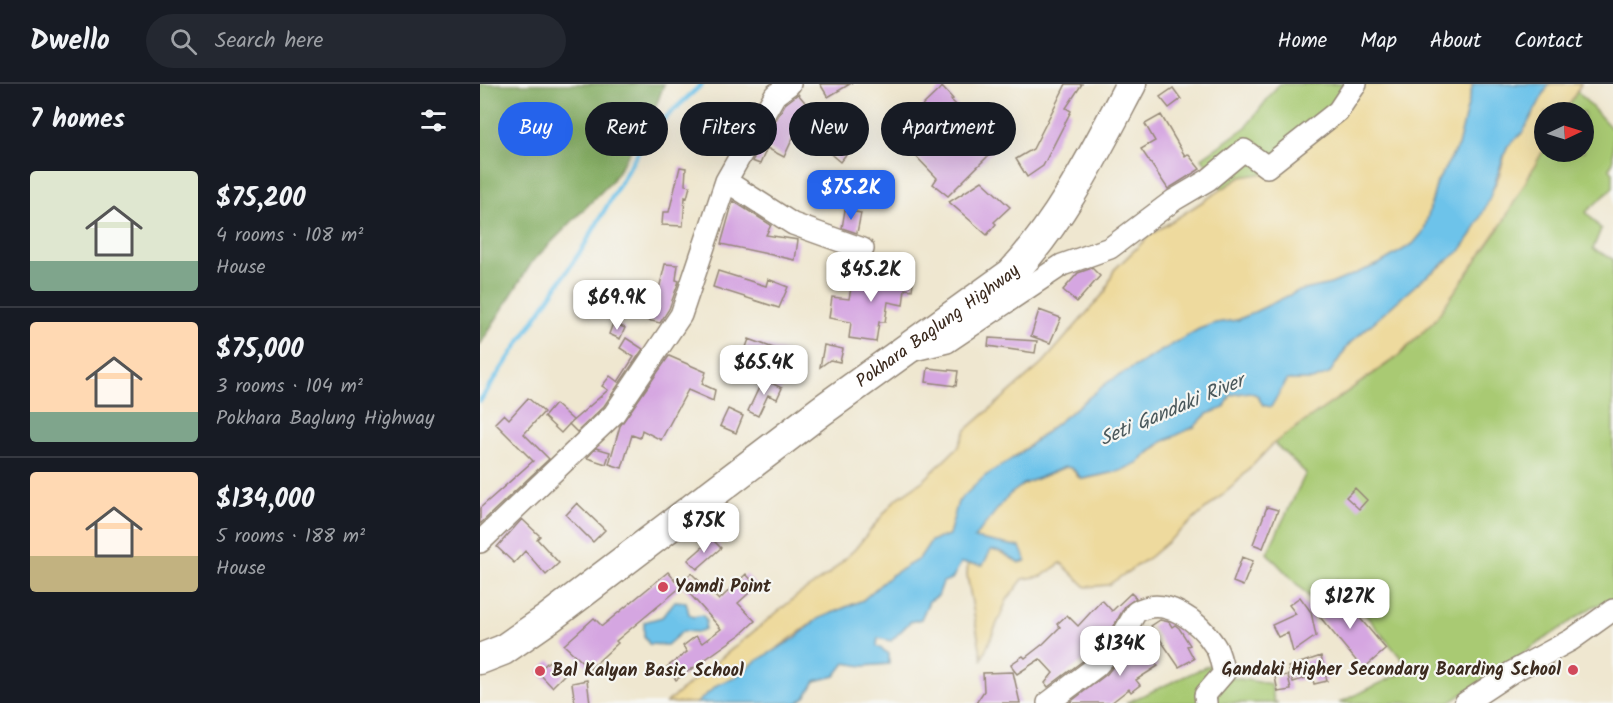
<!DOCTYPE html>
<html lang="en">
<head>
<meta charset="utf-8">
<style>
	:root { --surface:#171b24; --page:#242831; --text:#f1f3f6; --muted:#9ea1a6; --line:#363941; --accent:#2563eb }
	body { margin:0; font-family:Kalam,sans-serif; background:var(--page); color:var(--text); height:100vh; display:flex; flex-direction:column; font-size:22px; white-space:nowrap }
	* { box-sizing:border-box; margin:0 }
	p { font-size:20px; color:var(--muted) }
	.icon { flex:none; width:33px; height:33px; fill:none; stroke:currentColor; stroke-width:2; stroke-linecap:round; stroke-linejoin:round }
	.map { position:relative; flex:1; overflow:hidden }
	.drawer { display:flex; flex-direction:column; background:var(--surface); width:480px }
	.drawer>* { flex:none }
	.guide { position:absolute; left:18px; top:18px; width:570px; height:54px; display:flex; gap:12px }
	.needle { width:39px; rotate:86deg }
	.tools { position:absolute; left:1054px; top:18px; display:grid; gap:12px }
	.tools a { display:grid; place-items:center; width:60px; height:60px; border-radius:50%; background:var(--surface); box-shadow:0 6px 24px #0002; font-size:30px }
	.price { position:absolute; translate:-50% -51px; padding:0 14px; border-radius:12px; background:#fff; color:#222; font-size:20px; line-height:39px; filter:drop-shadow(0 2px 3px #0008) }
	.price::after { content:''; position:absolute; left:50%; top:36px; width:18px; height:14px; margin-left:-9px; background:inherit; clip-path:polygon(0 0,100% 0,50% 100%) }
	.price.selected { background:var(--accent); color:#fff }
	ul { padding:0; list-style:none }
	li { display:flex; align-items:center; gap:18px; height:150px; padding:0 30px }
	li+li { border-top:2px solid var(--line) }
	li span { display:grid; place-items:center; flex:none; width:168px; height:120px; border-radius:6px; color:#555 }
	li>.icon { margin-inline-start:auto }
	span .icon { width:72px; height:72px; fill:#fffc; stroke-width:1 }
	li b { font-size:26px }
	h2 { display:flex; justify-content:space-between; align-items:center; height:72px; padding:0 30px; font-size:26px }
	.tag { padding:0 21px; border-radius:27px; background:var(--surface); box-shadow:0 6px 24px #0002; font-size:21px; line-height:54px }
	.tag.selected { background:var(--accent); color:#fff }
	header { display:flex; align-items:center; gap:36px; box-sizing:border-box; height:84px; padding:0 30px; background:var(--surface); border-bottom:2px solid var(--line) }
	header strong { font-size:28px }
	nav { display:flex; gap:33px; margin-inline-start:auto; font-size:21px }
	.search { width:420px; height:54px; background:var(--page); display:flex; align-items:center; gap:15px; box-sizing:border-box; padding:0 21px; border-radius:33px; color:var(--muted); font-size:22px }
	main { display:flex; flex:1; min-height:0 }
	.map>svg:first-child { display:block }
</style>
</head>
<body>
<header>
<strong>Dwello</strong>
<div class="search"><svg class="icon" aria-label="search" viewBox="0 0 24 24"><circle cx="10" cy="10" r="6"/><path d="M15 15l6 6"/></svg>Search here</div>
<nav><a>Home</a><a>Map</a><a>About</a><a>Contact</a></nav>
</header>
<main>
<section class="drawer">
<h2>7 homes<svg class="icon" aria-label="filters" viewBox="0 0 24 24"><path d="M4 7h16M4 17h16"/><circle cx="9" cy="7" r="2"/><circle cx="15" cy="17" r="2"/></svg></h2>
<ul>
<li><span style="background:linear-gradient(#dfe7d0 75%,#7fa58c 0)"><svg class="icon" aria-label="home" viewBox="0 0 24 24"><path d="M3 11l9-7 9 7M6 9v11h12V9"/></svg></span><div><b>$75,200</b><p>4 rooms · 108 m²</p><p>House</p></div></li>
<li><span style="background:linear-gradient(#ffd9b3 75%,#7fa58c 0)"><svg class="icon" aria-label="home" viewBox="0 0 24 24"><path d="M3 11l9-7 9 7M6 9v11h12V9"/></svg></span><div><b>$75,000</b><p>3 rooms · 104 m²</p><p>Pokhara Baglung Highway</p></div></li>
<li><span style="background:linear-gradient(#ffd9b3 70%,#c2b280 0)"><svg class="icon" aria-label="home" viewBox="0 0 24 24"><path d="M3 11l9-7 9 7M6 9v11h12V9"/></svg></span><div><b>$134,000</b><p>5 rooms · 188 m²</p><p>House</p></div></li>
</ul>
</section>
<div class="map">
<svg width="1133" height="619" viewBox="0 0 1133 619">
	<rect width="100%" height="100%" fill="#f6f6f2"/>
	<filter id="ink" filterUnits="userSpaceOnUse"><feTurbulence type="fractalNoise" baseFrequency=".0167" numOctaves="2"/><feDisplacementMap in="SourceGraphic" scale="12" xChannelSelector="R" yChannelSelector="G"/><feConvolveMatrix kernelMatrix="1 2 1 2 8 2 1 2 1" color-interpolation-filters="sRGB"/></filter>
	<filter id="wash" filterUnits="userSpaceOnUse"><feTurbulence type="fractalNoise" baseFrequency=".008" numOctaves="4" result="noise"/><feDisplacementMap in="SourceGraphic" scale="24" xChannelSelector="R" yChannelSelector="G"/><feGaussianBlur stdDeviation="1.35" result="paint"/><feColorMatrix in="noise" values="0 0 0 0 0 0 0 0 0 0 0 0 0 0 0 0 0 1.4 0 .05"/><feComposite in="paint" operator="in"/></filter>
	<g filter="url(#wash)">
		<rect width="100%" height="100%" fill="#efe7d0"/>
		<path fill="#a9ca73" stroke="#727a48" stroke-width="1.5" d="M799,0h85l-91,88 -32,5 -19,12 -20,-31 44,-31z
			M1097,7l36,39v32l-4,6 4,4v16l-27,24 15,17 -8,20 20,10v342l-19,5 -145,97h-110l71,-34 -73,-89 -24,21 -46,-48 39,-80 -32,-30 125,-87 35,-35 69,-99 42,-75v5h39v-40h-19z
			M734,579l5,11 -18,29h-75z
			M748,593l43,7 3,17 4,2h-67z"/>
		<path fill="#86ae65" stroke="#606c42" stroke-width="1.5" d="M0,0h184l-12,33 -41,65 -79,80 -52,83z"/>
		<path fill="#eeda9e" stroke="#94825e" stroke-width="1.5" d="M884,0h109l-15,62 -21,36 -13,49 -11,13 -34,20 -48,20 -35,8 -58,28 -22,3 -17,6 -91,53 -150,120 -9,33 -18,6 -12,18 -29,17 -27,24 -45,19 -84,60 -17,6 -20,18h-31l132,-108 31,-21 26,-25 40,-49 29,-20 34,-33 8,-17 76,-66 63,-72 9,-22 36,-35 91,-58 32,-5z
			M1069,0h32l-16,28h-20v35l-42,75 -69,99 -35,34 -125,88 -40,42 -84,72 -42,28 -22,2 -25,-24 -19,13 -19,3 -16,21 -25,59 -15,-84 1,-13 15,3 7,-15c14,0 21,12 33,12l-3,-15 -47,-9 36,-43 15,-11 41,-17 7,1 6,9 7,2 35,-8 23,-12 22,-19 29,-13 13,-13 17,-6 7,-13 18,-3 8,3 6,10 14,-11 10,-14h25l19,-9 18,-27 70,-62 27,-19 26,-29 27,-58 8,-29 16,-15z"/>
		<path fill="#6dc3ea" stroke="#547684" stroke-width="1.5" d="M993,0h76l-26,48 -16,15 -18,53 -17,34 -12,17 -41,31 -70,62 -20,30 -17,6h-25l-16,27 -8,-2 -6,-10 -8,-3 -18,3 -7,13 -17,6 -13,13 -32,15 -25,21 -17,8 -38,8 -10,-11 -7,-1 -41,17 -15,11 -35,43 46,9 6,14 -7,2 -17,-11 -11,-2 -8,15 -22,-2 -9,16 -9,3 -5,14 -9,5 -8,18 -11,3 -19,19 -13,-3 -1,8 12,8v10l-26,2 -18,-3 -10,13 -20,5 -9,15 -9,7h-100l20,-18 17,-7 22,-17 38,-22 24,-20 45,-19 27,-24 29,-17 12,-18 18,-6 9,-33 9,-9 18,-17 33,-21 90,-73 91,-53 17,-6 22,-3 58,-28 35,-8 48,-20 34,-20 11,-13 13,-49 21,-36z
			M195,517l11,1 3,12 4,3 9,-2 4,4 -1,10 -7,3 -15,-1 -16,14 -18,-1 -5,-8v-14l18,-5z"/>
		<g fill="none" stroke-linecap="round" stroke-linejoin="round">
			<path stroke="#6dc3ea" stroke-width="4.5" d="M0,317l104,-155 65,-113 53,-49"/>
		</g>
		<g id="blocks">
			<path fill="#d5a6e1" d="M340,0h30l-22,13z
				M586,0h16l-16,24 5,3 -28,55 -16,11 -11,-18 17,-10z
				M462,3l11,12 -2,1 47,46 -50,50 -15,-12 4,-6 -28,-29 27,-26 -14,-17z
				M693,4l8,11 -12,9 -9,-11z
				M318,10l34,40 -3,2 19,16 -8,10 -20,-17 -2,1 -19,-21 -15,32 -17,-9 -7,16 -8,-3 33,-57z
				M681,31l24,41 3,-2 12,15 -32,20 -27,-40 14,-8 -10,-17z
				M259,35l6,4 -17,29 -3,-2 4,-7 -3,-1z
				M200,83l6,1 -1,17 5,1 -3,12 -2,-1 -2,29 -21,-1 1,-13h6z
				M502,97l28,26 -16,15 2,2 -9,11 -38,-33z
				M253,117l38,24 -5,10 32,5 -3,20 -74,-16z
				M365,126l16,3 -4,20 -15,-5z
				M185,180l13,1 -2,15 3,1 -10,28 -9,14 -13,-3 3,-11 4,1z
				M612,184l8,8 -23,26 -14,-12 15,-17z
				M387,186l47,6 -2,14 -7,-1 -2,16 -15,-3 -3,20h-6l-3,20 -27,-4 2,-16 -22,-4 3,-21 17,2 3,-16 13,3z
				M238,187l48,15 2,-7 20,8 -9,21 -66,-21z
				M559,226l22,8 -11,25 -19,-7z
				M133,239l12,5 -5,11 -11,-5z
				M146,254l17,11 -39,57 -27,26 -8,-8 39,-34 -6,-4 8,-10 8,6 16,-25 -14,-9z
				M509,254l48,3 -2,12 -47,-7z
				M269,255l46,17 -4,11 -46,-17z
				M344,261l19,4 -3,13 -10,-2 -10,7z
				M189,272l37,16 -4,12 13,6 -2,11 -25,-11 -27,50 -19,-10 -2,8 -8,-3 -10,33 -13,-4 11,-38z
				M448,284l30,3 -2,15 -30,-4z
				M283,295l19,9 -5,11 -9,-4 -10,21 -10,-5z
				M48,314l16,14 -20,22 25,25 -69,65v-16l53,-47 -38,-38 9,-9 5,5z
				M75,320l18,16 -12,13 -17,-16z
				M248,325l15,7 -7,17 -16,-7z
				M116,364l14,4 -4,12 -19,-6z
				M875,404l12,12 -8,9 -13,-12z
				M97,419l28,27 -12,12 -27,-27z
				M787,423l11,3 -15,38 -10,-4z
				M42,435l18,17 -3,3 22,24 -13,12 -21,-24 -11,12 -17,-16z
				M232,455l9,9 -24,21 -9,-9z
				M762,473l11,4 -10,25 -10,-4z
				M188,488l13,15 -65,54 2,2 -28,26 -26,-24 30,-27 8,8z
				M211,489l28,27 27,-26 11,12 -19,17 17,18 -14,13 -65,46 -9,-13 20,-15 -4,-6 13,-10 6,7 19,-14 -40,-45z
				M857,507l49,58 -23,20 -48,-58z
				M651,509l5,5 -11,8 -14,25 -23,26 -40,30 -3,-4 8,-10 -13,-14 -23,15 -4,-5 -2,-5 12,-8 2,2 18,-14 17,-17 -3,-3 10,-9 11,11 24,-26 10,11z
				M820,513l11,15 5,24 -23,16 -5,-19 -10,4 -6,-12 24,-11 -7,-9z
				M680,536l9,2 3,5 3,-2 4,3 11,17 -3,1 7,13 -15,8 -28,-41z
				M655,555l23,27 -22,14 4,5 -9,7 -2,-3 -18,14h-42l38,-29z
				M841,572l6,25 -13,3 -2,-8 -19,6 -5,-15z
				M70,576l14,15 -12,12 -14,-15z
				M533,588l7,31h-44l8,-12 -1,-18z
				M808,591l3,15 -13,2 -3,-15z
				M107,596l3,23h-15l-3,-20z"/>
		</g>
	</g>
	<g filter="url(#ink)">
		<use href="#blocks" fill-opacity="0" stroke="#958877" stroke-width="1.5"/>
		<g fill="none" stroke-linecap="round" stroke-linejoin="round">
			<g stroke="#958877" stroke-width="24">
				<path id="minor" d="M246,97l67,43 70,25
					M434,266l33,-8 115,-77 48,-17 64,-48 34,-20 36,-30 23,17 71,-56 18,-27
					M0,458l134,-128 67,-99 45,-134 49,-86 15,-11
					M568,619l49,-37 24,-28 15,-26c29,-17 63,9 79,34 5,7 6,18 9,27l-19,22 1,8
					M985,619l47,-31 59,-32 42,-30"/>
			</g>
			<g stroke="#958877" stroke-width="33">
				<g id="highway">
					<path id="s1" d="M0,575l23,-9 46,-32 272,-207 190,-137c51,-54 85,-124 120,-190"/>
				</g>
			</g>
			<use href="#minor" stroke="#fff" stroke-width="21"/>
			<use href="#highway" stroke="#fff" stroke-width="30"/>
		</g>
	</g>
	<g fill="#d1495b" stroke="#f6f6f2" stroke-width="2">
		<circle cx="183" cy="503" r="6"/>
		<circle cx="1093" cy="586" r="6"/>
		<circle cx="60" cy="587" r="6"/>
	</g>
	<g text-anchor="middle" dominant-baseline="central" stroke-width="4.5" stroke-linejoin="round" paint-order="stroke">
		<g font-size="18" fill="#3b2a1e" stroke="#f6f6f2">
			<text stroke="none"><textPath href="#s1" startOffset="567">Pokhara Baglung Highway</textPath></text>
		</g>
		<g font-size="18" font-weight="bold" fill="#3b2a1e" stroke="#f6f6f2" text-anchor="start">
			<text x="195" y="503">Yamdi Point</text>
			<text x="1081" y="586" text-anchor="end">Gandaki Higher Secondary Boarding School</text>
			<text x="72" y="587">Bal Kalyan Basic School</text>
		</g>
		<g font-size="20" font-style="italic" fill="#4a585b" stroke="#f6f6f2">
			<text transform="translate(692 327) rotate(-23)">Seti Gandaki River</text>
		</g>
	</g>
</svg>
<div class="tools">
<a><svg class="needle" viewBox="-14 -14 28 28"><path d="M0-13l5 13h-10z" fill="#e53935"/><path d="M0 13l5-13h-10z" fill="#9ea1a6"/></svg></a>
</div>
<b class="price selected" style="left:371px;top:137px">$75.2K</b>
<b class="price" style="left:391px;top:219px">$45.2K</b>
<b class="price" style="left:137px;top:247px">$69.9K</b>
<b class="price" style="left:284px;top:312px">$65.4K</b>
<b class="price" style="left:224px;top:470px">$75K</b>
<b class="price" style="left:870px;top:546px">$127K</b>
<b class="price" style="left:640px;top:593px">$134K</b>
<div class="guide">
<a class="tag selected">Buy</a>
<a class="tag">Rent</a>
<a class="tag">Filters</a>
<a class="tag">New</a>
<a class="tag">Apartment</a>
</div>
</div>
</main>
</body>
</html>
